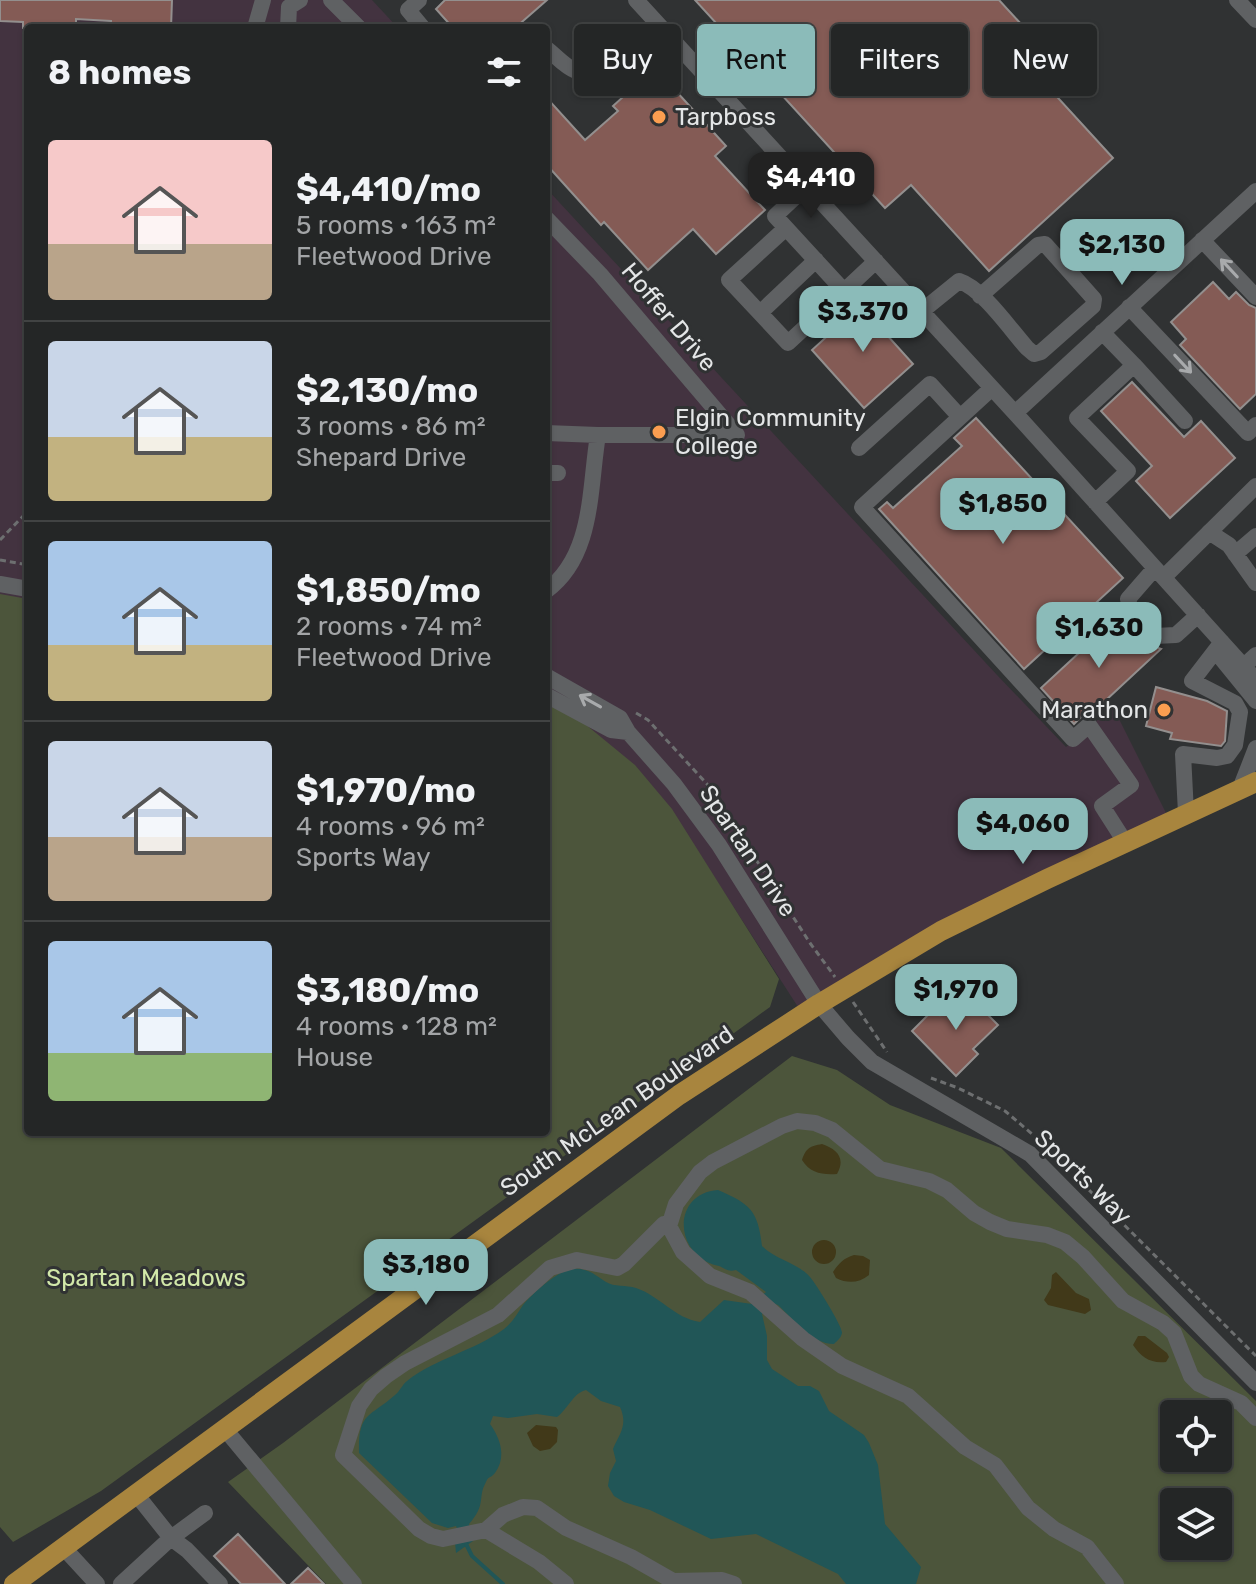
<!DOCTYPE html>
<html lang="en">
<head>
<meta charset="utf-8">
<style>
	:root { --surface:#242626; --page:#2c2e2e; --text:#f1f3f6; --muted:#a3a5a7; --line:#414343; --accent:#8bbbb9 }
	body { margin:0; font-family:Rubik,sans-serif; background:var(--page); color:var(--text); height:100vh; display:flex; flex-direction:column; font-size:30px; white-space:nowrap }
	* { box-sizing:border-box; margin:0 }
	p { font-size:26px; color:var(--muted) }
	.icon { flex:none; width:44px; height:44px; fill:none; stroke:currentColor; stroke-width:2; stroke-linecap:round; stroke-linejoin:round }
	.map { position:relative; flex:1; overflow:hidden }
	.details { position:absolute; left:24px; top:24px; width:526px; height:1112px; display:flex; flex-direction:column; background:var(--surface); border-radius:8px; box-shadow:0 2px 6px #0004,0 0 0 2px var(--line) }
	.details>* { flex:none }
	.guide { position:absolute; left:574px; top:24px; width:562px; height:72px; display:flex; gap:16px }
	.tools { position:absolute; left:1160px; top:1400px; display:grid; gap:16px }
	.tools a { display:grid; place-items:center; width:72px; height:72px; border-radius:8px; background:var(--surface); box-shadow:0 2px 6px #0004,0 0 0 2px var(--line); font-size:40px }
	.price { position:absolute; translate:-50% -68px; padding:0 18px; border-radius:16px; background:var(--accent); color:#111; font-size:26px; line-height:52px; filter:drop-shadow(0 2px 4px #0008) }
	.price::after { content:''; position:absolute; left:50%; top:48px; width:24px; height:18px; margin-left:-12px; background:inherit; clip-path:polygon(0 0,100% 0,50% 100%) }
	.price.selected { background:#222; color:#fff }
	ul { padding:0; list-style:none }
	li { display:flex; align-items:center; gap:24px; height:200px; padding:0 24px }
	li+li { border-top:2px solid var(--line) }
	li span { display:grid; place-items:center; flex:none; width:224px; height:160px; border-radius:8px; color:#555 }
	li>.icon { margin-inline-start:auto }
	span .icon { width:96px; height:96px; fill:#fffc; stroke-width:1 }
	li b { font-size:34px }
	h2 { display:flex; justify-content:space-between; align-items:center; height:96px; padding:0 24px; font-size:34px }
	.tag { padding:0 28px; border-radius:8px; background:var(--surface); box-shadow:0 2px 6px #0004,0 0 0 2px var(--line); font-size:28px; line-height:72px }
	.tag.selected { background:var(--accent); color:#111 }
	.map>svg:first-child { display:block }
</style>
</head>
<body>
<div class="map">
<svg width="1256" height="1584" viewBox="0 0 1256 1584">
	<rect width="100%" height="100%" fill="#303233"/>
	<path fill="#433340" d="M0,0h372l26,28h-370v579l-28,-5z
		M546,188l451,487 69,72 47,-40 55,110 -370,190 -114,-177 -138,-119z"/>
	<path fill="#4c553b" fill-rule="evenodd" d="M0,594l28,5v533h518v-429l39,21 50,41 37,44 107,170 -9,28 -669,484 -88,51 -13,-15z
		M792,1056l45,14 53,35 111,43 255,253v183h-930l-98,-102 55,-39zM1174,1414h44v44h-44zM1174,1502h44v44h-44z"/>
	<path fill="#413919" d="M822,1144c15,5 24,14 15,30 -15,1 -27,-1 -35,-14 4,-12 8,-14 20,-16z
		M812 1252a12 12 0 1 1 24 0a12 12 0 1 1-24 0Z
		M854,1255l9,1 7,4 -1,15c-10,8 -21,9 -33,3l-3,-6c6,-9 11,-14 21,-17z
		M1056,1272l20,21 13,6 2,11 -6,4 -37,-9 -4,-5 7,-12 1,-13z
		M1138,1336h7l22,17 2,4 -3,5c-15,2 -25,-5 -33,-17z
		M536,1425l20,2 2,3 -1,12 -7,7 -10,2 -7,-5 -6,-13z"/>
	<path fill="#215657" d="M718,1190c32,14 40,20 44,56 14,14 36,17 48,31 6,7 33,50 32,56 -1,5 -5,8 -8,11 -23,0 -41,-25 -56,-39l-6,-2 -10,11 5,22v24l5,9 26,17h12l9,5 10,20 35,24 5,8 9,22 7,59 36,43 -5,17h-70l-8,-10 -82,-40 -45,5 -61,-29 -26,-8 -10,-6 -6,-10 2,-13 6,-12 -3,-12c7,-16 15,-24 7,-42l-19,-6 -15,-11c-13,3 -18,19 -29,27l-20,-3 -29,4 -15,-2 -3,8c10,14 17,32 5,49 -5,6 -6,2 -9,9 -9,16 1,22 -17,42l4,17 -17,12 -1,-11 6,-5 -5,-11 -8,2 -16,-5 -73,-70c-1,-41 10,-35 36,-58 5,-4 7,-10 12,-14 29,-23 67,-30 97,-52 9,-7 13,-15 19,-24 11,-13 33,-33 49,-36 15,-2 23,6 34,13 8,5 20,3 30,6 24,8 38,30 64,34l24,-22 28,4 14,-12 -30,-22c-8,2 -10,-1 -17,-4 -4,-1 -8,-2 -12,-4 -34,-18 -31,-69 11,-72z"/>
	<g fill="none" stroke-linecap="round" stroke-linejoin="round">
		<path stroke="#215657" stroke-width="4" d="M466,1544l6,12 31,28"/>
	</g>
	<path fill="#845b55" stroke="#938f8e" stroke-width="2" d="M0,0h172l-1,28h-60v-7l-35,-2v9h-53v-6l-23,-1z
		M445,0h102l-32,28h-62l-17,-19z
		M695,0h304l23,25 -17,15 108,118 -124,113 -78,-86 -26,23z
		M655,68l71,78 -11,10 50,54 -49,44 -23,-25 -45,41 -44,-48 -3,3 -55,-61v-67l39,43 33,-29 -5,-5z
		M1213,282l16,17 7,-7 13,13 7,3v86l-16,15 -60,-64 6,-6 -15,-17z
		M867,300l26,27 -7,7 27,30 -49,44 -52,-58z
		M1132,382l52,55 17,-16 34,37 -65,60 -34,-37 16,-15 -51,-55z
		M976,418l147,160 -99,91 -145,-160 8,-7 6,6 69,-62 -8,-8z
		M1121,614l26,30 14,5 -70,65 -9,2 -8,8 -33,-36z
		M1156,687l51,14 20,10 -2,30 -4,5 -51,-7 2,-6 -26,-7z
		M964,991l34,34 -25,24 5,5 -22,22 -44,-45 22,-22 6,6z
		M238,1534l47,50h-44l-27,-28z
		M308,1568l16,16h-33z"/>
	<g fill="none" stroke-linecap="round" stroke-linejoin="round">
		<path stroke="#6d6f70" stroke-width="3" stroke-dasharray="6 4" stroke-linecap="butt" d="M0,540l28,-29
			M0,560l28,5
			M636,713l12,7 59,64 103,159 25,34
			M853,1002l34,50
			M931,1078l27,10 47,23 33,28
			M1089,1190l167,166"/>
		<path stroke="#5f6163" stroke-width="16" d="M331,0l28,28
			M419,0l-11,10 15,18
			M636,0l379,413 241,267
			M1237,0l19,20
			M255,28l8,-28
			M288,28l1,-21 11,-7
			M546,48c9,7 19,19 30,23 33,13 61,-25 81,-48
			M807,186l-32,30 69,75 32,-30
			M546,218l54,56 137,161h-139c-9,54 -4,121 -52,156
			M786,228l-57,52 59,63 56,-52
			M1202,240l54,57
			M1129,307l119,126 8,-8
			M922,311l37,-30c23,7 51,48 68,67l7,6 7,-2 52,-46 1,-7 -49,-55 -7,1 -58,51
			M760,313l56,-53
			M1134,365l51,56
			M992,388l-130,119 211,232 16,-14 42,60 -29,21 23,36
			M1015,413l241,-222
			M546,433l52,2
			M859,448l71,-64 30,33
			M546,473h12
			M1095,502l33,-31 -51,-53 57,-53 -32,-33
			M1209,532l20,13 27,38
			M1235,554l21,-18
			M1155,568l-27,31 2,8 25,29 21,-1 22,-20
			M1164,577l92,-91
			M0,584l28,5
			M1222,642l-1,16 35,43
			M1244,666l12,-11
			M546,676l74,42 8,14 46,52 45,61 100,159 29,34 24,24 158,92 226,229
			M546,695l65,35 17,2
			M1240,789l16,-41
			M1186,813l-3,-59 34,4 10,-2 8,-11 5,-33 -5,-9 -43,-22 30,-39
			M669,1226l-5,-2 -40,40 -7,4 -40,-8 -27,8 -52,47 -93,48 -19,13 -15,13 -12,17 -16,49 76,74 12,7 12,3 43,-9 17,-15 20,-8 14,1 29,20 65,29 42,24 49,-1 12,4
			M224,1428l130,156
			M205,1513l-34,25 16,12 33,34
			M486,1530l53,32 27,22
			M63,1547l34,37
			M121,1584l50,-46 -35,-44
			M1116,1584l-29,-37 -33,-18 -26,-21 -33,-43 -30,-18 -57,-51 -66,-30 -39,-27 -53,-47 -40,-16 -27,-24 -14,-26 7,-22 24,-32 13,-10 69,-36 15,-5 18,2 17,7 48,39 49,12 18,9 27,23 16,9 17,7 40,6 18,7 18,15 40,44 40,22 11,10 17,43 8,8 42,19 15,15"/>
		<path stroke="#a8853e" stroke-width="20" d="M14,1584l665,-489 140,-91 122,-73 106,-52 209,-97"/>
	</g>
	<defs><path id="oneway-shaft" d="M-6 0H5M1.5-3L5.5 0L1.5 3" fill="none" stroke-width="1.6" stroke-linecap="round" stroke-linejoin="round" transform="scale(2)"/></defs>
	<g stroke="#a8aaac">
		<use href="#oneway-shaft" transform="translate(1229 268) rotate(-133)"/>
		<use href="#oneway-shaft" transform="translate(1183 364) rotate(47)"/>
		<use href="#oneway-shaft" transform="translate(590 701) rotate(-151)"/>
	</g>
	<g fill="#fb9e50" stroke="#303233" stroke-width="3">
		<circle cx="659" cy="117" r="8"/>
		<circle cx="659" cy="432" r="8"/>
		<circle cx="1164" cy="710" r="8"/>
	</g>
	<g text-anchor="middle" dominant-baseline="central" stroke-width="6" stroke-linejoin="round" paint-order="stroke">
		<g font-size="24" fill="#e4e6e7" stroke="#303233" text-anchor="start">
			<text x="675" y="117">Tarpboss</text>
			<text x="675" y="418">Elgin Community<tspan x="675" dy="28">College</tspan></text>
			<text x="1148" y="710" text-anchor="end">Marathon</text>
		</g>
		<g font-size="24" fill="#e4e6e7" stroke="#303233">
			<text transform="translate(669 317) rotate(50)">Hoffer Drive</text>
			<text transform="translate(748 851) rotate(56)">Spartan Drive</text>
			<text transform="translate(617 1111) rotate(-35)">South McLean Boulevard</text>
			<text transform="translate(1083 1177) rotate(44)">Sports Way</text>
		</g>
		<g font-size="24" fill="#d2e8a9" stroke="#303233">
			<text x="146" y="1278">Spartan Meadows</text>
		</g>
	</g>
</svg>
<div class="tools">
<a><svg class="icon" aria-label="locate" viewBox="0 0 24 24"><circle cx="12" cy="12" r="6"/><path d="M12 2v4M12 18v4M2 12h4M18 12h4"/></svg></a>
<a><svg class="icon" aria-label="layers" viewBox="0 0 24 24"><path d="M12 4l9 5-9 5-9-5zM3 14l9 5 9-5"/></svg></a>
</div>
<b class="price selected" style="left:811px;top:220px">$4,410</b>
<b class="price" style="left:1122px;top:287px">$2,130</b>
<b class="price" style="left:863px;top:354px">$3,370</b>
<b class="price" style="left:1003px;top:546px">$1,850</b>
<b class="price" style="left:1099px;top:670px">$1,630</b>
<b class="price" style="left:1023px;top:866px">$4,060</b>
<b class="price" style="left:956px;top:1032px">$1,970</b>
<b class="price" style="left:426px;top:1307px">$3,180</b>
<div class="guide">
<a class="tag">Buy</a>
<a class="tag selected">Rent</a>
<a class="tag">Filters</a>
<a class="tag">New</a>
</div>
<section class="details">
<h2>8 homes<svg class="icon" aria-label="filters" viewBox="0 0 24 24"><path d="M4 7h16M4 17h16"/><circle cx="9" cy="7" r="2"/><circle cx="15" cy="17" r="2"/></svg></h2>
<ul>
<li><span style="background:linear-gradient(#f6c9c9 65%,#b9a48a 0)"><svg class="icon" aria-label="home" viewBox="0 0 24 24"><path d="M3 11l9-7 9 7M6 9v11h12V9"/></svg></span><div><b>$4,410/mo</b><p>5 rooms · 163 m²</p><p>Fleetwood Drive</p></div></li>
<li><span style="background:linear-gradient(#c9d6e8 60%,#c2b280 0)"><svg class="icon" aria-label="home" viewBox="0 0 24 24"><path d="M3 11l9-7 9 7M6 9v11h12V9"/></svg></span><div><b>$2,130/mo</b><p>3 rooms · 86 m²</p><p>Shepard Drive</p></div></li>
<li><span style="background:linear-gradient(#a9c7e8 65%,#c2b280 0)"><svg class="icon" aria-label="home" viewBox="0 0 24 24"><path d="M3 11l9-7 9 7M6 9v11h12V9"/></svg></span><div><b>$1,850/mo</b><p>2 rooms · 74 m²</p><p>Fleetwood Drive</p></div></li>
<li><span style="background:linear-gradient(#c9d6e8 60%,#b9a48a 0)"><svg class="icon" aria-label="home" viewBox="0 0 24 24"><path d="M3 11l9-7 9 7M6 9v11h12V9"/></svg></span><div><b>$1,970/mo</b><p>4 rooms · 96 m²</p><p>Sports Way</p></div></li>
<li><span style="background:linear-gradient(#a9c7e8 70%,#8fb573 0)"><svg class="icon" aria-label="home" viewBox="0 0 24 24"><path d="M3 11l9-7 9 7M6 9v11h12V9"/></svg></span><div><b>$3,180/mo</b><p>4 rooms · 128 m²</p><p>House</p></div></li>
</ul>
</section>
</div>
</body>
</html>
